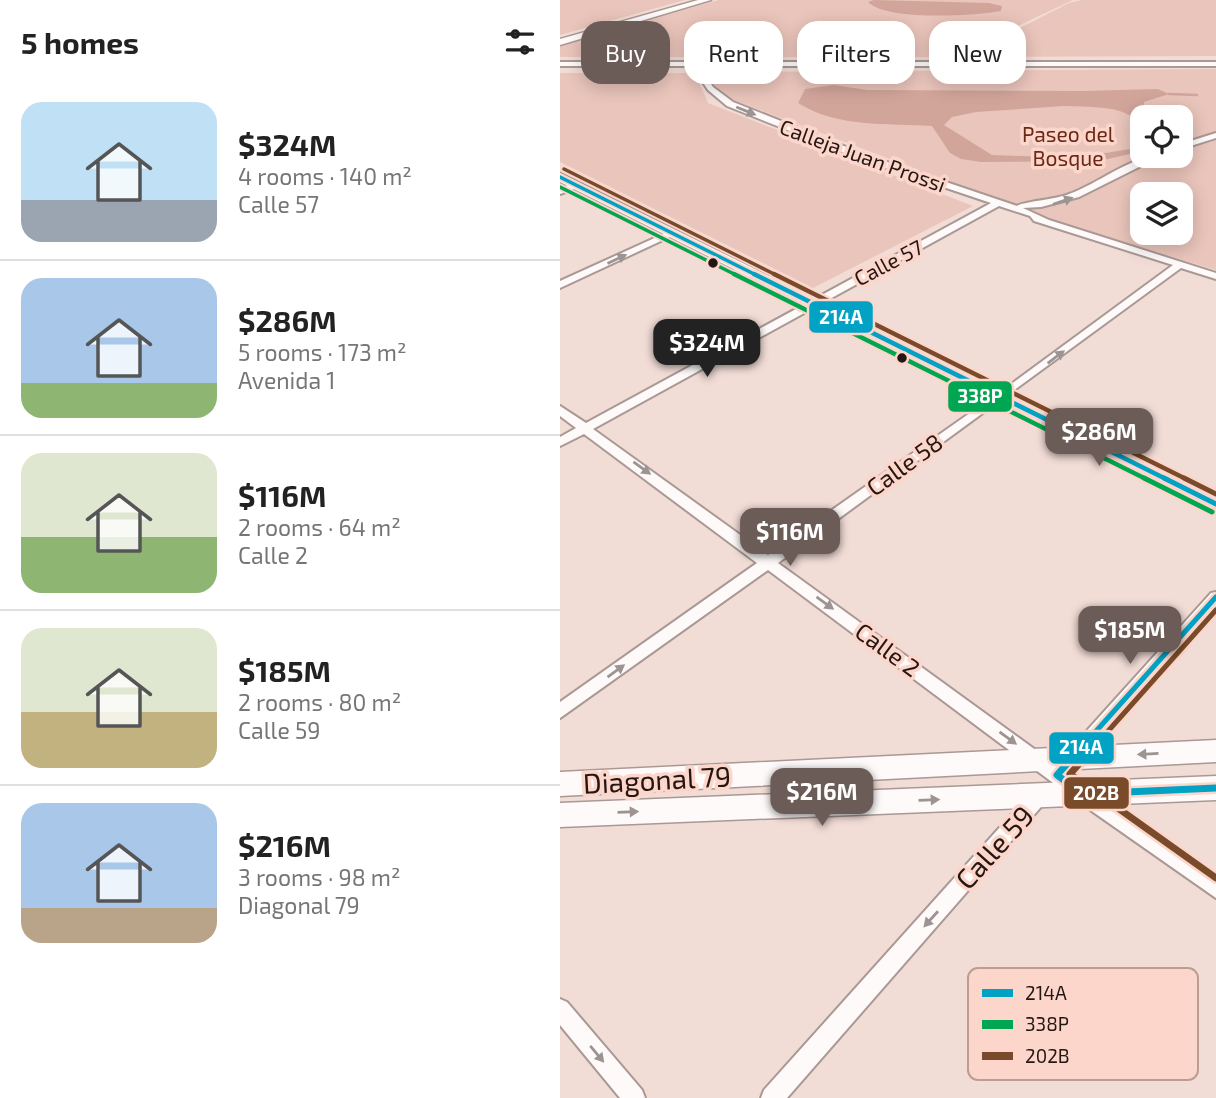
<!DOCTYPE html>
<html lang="en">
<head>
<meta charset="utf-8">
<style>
	:root { --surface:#fff; --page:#f6f6f6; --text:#222; --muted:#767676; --line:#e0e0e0; --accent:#6c5c57 }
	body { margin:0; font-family:"Exo 2",sans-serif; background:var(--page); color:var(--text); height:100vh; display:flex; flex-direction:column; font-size:26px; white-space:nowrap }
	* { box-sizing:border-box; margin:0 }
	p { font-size:23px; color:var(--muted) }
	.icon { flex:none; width:38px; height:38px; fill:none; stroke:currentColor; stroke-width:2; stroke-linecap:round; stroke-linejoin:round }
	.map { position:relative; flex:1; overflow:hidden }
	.side { display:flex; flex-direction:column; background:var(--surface); width:560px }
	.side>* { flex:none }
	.guide { position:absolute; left:21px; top:21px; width:528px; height:63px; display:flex; gap:14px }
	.fabs { position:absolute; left:570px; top:105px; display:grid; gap:14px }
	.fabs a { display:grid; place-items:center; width:63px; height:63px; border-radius:14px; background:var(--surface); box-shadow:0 4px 18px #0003; font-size:35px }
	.price { position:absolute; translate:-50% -60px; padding:0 16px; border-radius:14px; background:var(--accent); color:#fff; font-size:23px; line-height:46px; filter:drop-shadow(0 2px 4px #0008) }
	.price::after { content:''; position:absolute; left:50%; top:42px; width:21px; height:16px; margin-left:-10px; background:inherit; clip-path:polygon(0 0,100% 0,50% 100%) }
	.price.active { background:#222; color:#fff }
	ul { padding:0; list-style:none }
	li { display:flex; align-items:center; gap:21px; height:175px; padding:0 21px }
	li+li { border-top:2px solid var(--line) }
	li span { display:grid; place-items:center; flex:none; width:196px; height:140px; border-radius:21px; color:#555 }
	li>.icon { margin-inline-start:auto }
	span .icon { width:84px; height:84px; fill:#fffc; stroke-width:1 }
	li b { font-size:30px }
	h2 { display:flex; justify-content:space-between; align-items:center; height:84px; padding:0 21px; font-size:30px }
	.pill { padding:0 24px; border-radius:21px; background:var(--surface); box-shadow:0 4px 18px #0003; font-size:24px; line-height:63px }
	.pill.active { background:var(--accent); color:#fff }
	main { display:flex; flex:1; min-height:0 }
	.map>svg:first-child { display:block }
</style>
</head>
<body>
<main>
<section class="side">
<h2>5 homes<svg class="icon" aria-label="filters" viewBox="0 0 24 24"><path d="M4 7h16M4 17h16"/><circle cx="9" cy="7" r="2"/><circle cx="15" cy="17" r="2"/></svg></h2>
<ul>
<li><span style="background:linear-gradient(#bfe0f5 70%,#9aa5b1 0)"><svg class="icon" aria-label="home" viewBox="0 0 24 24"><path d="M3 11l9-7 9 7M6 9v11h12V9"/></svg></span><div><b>$324M</b><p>4 rooms · 140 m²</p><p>Calle 57</p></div></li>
<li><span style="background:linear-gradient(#a9c7e8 75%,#8fb573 0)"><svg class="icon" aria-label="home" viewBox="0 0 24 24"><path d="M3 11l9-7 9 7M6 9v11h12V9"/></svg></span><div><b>$286M</b><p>5 rooms · 173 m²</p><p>Avenida 1</p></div></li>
<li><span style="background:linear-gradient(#dfe7d0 60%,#8fb573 0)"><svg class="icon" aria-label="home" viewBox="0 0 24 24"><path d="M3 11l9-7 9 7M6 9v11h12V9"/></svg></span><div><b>$116M</b><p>2 rooms · 64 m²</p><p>Calle 2</p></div></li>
<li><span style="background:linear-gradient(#dfe7d0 60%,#c2b280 0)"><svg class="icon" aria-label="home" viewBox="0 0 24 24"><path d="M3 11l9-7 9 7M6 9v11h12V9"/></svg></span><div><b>$185M</b><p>2 rooms · 80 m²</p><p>Calle 59</p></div></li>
<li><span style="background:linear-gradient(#a9c7e8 75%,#b9a48a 0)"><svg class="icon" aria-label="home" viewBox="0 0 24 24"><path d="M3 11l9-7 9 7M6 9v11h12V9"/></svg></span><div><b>$216M</b><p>3 rooms · 98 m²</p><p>Diagonal 79</p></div></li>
</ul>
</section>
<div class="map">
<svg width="656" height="1098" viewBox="0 0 656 1098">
	<rect width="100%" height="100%" fill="#f2dcd6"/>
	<path fill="#eac5bb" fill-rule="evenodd" d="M0,0h125l-125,35z
		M159,0h354l-121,57h-392v-12z
		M522,0h134v56l-253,1 106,-54z
		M656,69v201l-157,-47 -339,-128 -13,-23zM583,117h38v39h-38zM583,194h38v39h-38z
		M0,73h135l13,30 265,103 -160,82 -253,-126z"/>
	<path fill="#d2a59a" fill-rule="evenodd" d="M314,0l115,3 13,3 -1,5c-27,5 -115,10 -133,-9z
		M274,85l33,5 216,1 75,-2 11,5 -25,8 -1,49 -44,10 -118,1 -20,-3 -11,-6 -18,-27c-46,-3 -94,2 -134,-23l7,-14zM504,106c28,2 91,-4 72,42l-61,10 -83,-3 -48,-30 8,-8 24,-5z"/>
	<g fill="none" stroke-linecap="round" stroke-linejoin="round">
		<path stroke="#d2a59a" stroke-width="2.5" d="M609,94l28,1"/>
		<g stroke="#a99894" stroke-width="4">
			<path id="minor" d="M0,62h656v4h-512l3,12 6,9 20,15 136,54 148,50c4,-4 41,-7 52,-12 29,-10 63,-39 92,-38l-82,41 -38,10 -18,1 26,12 167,53v6l-35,-11 -403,295 310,225 128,90v20l-140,-98 -308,-230 -208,148v-16l197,-139 -173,-129 -24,12v-9l16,-9 -16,-12v-10l26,17 405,-220 -128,-43 -136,-54 -19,-16 -8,-12 -2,-12h-138zM439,206l31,10 4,5 139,44 -159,117 -246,173 -175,-126z
				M656,133v5l-35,11v-5z
				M16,182l4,3 -1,2 -19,7v-6z
				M110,231l8,2 -118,55v-7z
				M656,592v15l-140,159 -6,2 -6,-2 -3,-5 3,-5 147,-163z
				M481,786l6,2 3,6 -3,6 -260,298h-26l3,-8 271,-302z
				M0,999l7,3 75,88 3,8h-25l-60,-73z"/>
		</g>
		<g stroke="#a99894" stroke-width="3">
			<path id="secondary" d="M138,0h13l-151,45v-6z
				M0,173l656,323v15l-656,-329z
				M656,740v22l-656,34v-24z
				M656,776v24l-656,27v-24z"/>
		</g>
		<use href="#minor" fill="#fdfaf9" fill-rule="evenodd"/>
		<use href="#secondary" fill="#fdfaf9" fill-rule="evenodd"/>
		<g stroke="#fdd6cb" stroke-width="7">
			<path id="bus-1-far3" d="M0,177l198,99"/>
		</g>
		<g stroke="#fdd6cb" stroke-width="9">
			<path id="bus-1-far2" d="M194,274l414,206"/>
		</g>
		<g stroke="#fdd6cb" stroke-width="10">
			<path id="bus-1-far1" d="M604,478l52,26
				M521,748l135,-151"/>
		</g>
		<g stroke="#fdd6cb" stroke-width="12">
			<path id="bus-1" d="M523,746l-26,29 25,19 134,-6"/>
		</g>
		<g stroke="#fdd6cb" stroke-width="7">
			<path id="bus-2-far2" d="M0,187l178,89"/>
		</g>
		<g stroke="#fdd6cb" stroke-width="9">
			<path id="bus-2-far1" d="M174,274l414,206"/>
		</g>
		<g stroke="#fdd6cb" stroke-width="10">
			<path id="bus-2" d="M584,478l68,34"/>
		</g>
		<g stroke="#fdd6cb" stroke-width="7">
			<path id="bus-3-far3" d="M4,169l214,107"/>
		</g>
		<g stroke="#fdd6cb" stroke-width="9">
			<path id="bus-3-far2" d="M214,274l414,206"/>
		</g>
		<g stroke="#fdd6cb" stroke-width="10">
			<path id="bus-3-far1" d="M624,478l32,16
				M533,748l123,-138"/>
		</g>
		<g stroke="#fdd6cb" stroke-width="12">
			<path id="bus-3" d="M535,746l-25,28 146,104"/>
		</g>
		<use href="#bus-1-far3" stroke="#02a2c5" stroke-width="3.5"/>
		<use href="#bus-1-far2" stroke="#02a2c5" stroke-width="4.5"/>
		<use href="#bus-1-far1" stroke="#02a2c5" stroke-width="5"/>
		<use href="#bus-1" stroke="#02a2c5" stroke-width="7"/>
		<use href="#bus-2-far2" stroke="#00a651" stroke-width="3.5"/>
		<use href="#bus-2-far1" stroke="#00a651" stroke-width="4.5"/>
		<use href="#bus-2" stroke="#00a651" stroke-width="5"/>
		<use href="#bus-3-far3" stroke="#7a4b2a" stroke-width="3.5"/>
		<use href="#bus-3-far2" stroke="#7a4b2a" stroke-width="4.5"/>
		<use href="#bus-3-far1" stroke="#7a4b2a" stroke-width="5"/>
		<use href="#bus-3" stroke="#7a4b2a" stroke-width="7"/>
	</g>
	<defs><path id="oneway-solid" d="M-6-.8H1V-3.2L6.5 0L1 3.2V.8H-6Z" transform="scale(1.75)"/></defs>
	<g fill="#9b9492">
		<use href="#oneway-solid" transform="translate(186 111) rotate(22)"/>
		<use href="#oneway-solid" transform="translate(503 201) rotate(-19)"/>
		<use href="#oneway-solid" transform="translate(57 259) rotate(-25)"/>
		<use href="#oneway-solid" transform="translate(496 357) rotate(-37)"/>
		<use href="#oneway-solid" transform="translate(82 468) rotate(36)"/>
		<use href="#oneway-solid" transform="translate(265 603) rotate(36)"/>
		<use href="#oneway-solid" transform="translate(56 671) rotate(-36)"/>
		<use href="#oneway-solid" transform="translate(448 738) rotate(36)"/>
		<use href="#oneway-solid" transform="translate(588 754) rotate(177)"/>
		<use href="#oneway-solid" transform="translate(369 800) rotate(-2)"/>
		<use href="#oneway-solid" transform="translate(68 812) rotate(-2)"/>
		<use href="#oneway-solid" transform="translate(371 919) rotate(132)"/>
		<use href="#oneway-solid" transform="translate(37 1054) rotate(50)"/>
	</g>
	<g fill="#241713" stroke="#fdd6cb" stroke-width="2.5">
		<circle cx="153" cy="263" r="6"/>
		<circle cx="342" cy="358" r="6"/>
	</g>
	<g text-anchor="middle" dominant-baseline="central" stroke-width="7" stroke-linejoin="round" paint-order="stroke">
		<g font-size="21" fill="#6a2817" stroke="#fdd6cb">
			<text x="508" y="133">Paseo del<tspan x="508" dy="24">Bosque</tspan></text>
		</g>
		<g font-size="21" fill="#241713" stroke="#fdd6cb">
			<text transform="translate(303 155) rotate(20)">Calleja Juan Prossi</text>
			<text transform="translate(328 262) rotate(-28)">Calle 57</text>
		</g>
		<g font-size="24" fill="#241713" stroke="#fdd6cb">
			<text transform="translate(344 464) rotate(-36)">Calle 58</text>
			<text transform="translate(328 649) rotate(36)">Calle 2</text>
		</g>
		<g font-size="28" fill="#241713" stroke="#fdd6cb">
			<text transform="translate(97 779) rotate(-3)">Diagonal 79</text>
			<text transform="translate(434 847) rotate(-48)">Calle 59</text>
		</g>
	</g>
	<rect x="408" y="968" width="230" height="112" rx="10" fill="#fdd6cb" stroke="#bc9d94" stroke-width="2"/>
	<rect x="422" y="989" width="31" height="8" fill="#02a2c5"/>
	<rect x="422" y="1020" width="31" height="9" fill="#00a651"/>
	<rect x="422" y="1052" width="31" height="8" fill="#7a4b2a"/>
	<g font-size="19" fill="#241713">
		<text x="465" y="1000">214A</text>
		<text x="465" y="1031">338P</text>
		<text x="465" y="1063">202B</text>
	</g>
	<g stroke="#fdd6cb" stroke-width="2.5">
		<rect x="248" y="300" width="66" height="34" rx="7" fill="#02a2c5"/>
		<rect x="387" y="380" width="66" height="33" rx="7" fill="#00a651"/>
		<rect x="488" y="731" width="67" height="34" rx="7" fill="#02a2c5"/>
		<rect x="503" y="776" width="67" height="34" rx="7" fill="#7a4b2a"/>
	</g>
	<g font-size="19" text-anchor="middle" font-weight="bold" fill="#fff">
		<text x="281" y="324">214A</text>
		<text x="420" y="403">338P</text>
		<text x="521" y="754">214A</text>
		<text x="536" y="800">202B</text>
	</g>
</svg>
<div class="fabs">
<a><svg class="icon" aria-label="locate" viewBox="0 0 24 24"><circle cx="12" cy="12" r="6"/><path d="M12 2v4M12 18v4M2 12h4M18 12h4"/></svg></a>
<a><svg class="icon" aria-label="layers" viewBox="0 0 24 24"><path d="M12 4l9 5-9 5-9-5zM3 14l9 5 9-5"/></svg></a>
</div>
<b class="price active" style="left:147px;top:379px">$324M</b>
<b class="price" style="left:539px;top:468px">$286M</b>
<b class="price" style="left:230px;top:568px">$116M</b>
<b class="price" style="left:570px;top:666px">$185M</b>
<b class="price" style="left:262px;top:828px">$216M</b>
<div class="guide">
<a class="pill active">Buy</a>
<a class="pill">Rent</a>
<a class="pill">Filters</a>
<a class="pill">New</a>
</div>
</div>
</main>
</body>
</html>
